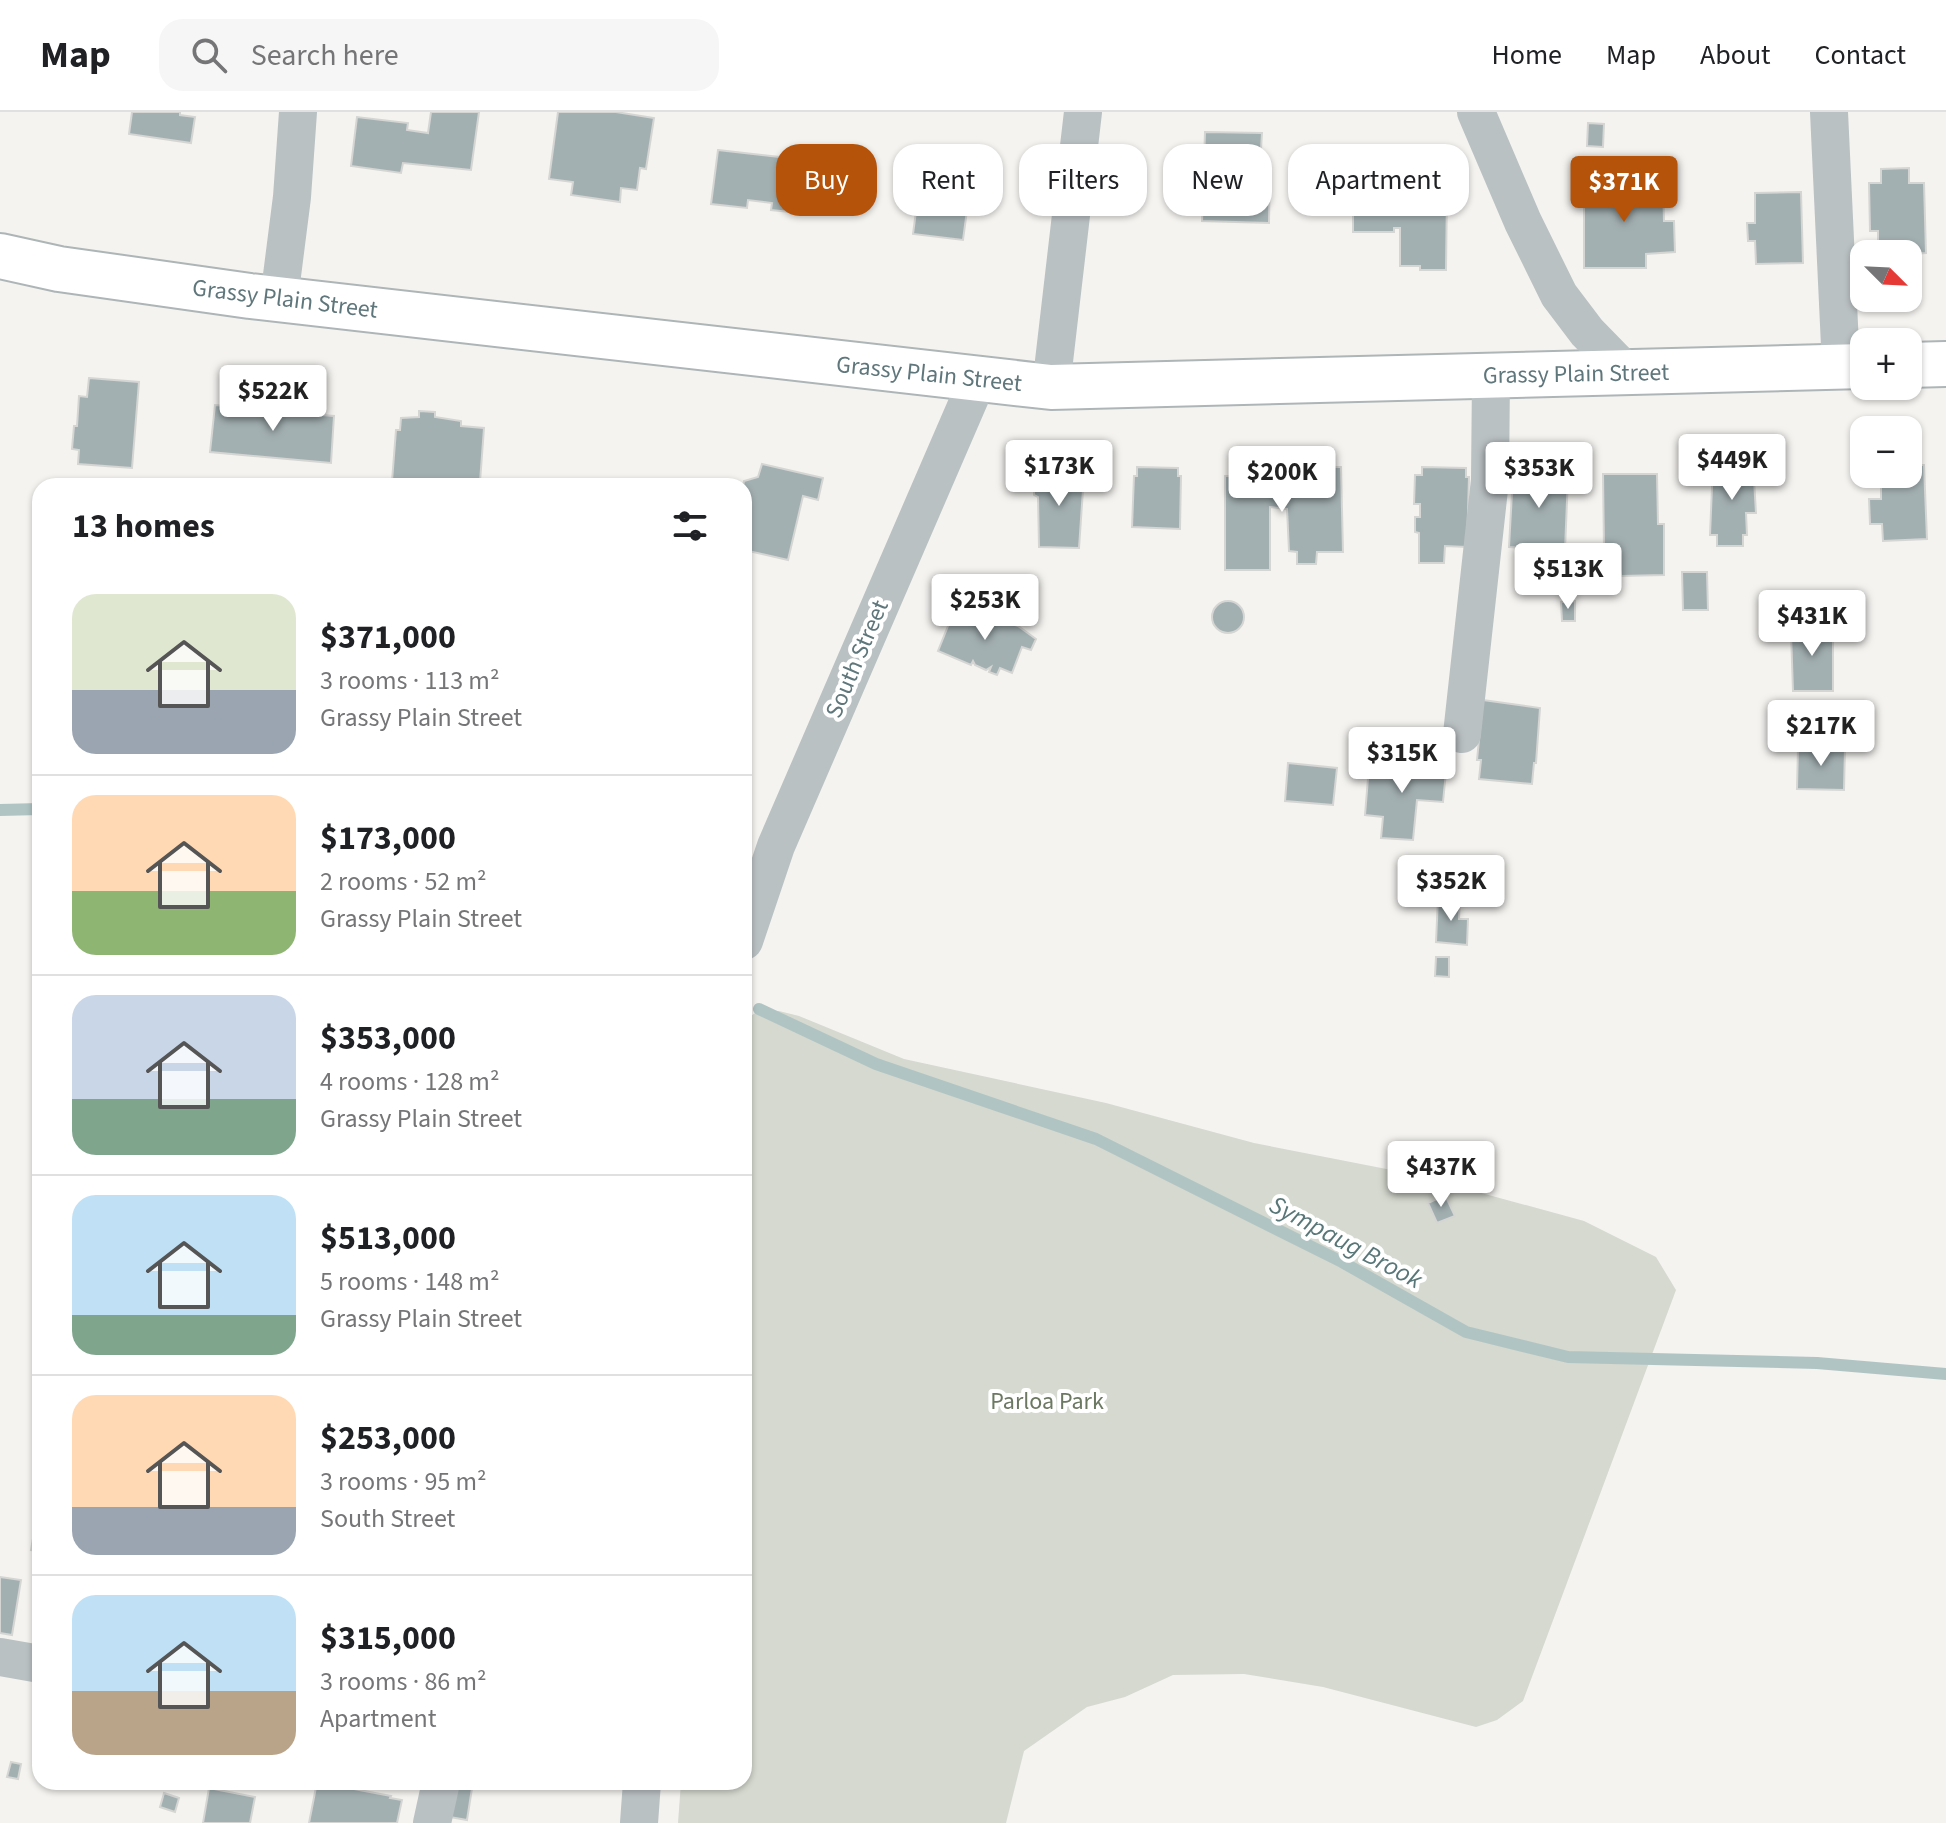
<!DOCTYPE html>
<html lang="en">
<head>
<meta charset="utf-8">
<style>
	:root { --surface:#fff; --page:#f6f6f6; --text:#202124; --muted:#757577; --line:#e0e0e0; --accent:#b45309 }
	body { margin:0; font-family:"Source Sans 3",sans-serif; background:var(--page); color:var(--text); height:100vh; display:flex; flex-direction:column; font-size:30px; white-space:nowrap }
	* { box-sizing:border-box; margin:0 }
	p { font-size:26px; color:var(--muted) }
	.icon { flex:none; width:44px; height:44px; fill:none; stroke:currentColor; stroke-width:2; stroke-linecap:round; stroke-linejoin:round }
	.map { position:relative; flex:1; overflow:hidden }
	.sheet { position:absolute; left:32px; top:366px; width:720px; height:1312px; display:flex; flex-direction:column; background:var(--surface); border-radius:24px; box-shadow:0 2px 6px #0004 }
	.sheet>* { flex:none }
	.banner { position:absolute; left:776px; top:32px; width:760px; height:72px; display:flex; gap:16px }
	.needle { width:52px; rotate:114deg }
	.controls { position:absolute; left:1850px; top:128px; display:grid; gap:16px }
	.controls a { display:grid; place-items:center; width:72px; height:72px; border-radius:16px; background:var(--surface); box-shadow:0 2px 6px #0004; font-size:40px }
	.price { position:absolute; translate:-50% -68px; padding:0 18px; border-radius:8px; background:#fff; color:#222; font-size:26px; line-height:52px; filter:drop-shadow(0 2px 4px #0008) }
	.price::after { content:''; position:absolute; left:50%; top:48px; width:24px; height:18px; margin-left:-12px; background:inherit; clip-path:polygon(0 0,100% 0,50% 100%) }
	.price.on { background:var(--accent); color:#fff }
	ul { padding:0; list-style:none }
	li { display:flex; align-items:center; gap:24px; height:200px; padding:0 40px }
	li+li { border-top:2px solid var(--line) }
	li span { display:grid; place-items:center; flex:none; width:224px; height:160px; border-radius:24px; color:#555 }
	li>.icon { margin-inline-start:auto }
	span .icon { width:96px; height:96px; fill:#fffc; stroke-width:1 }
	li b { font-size:34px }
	h2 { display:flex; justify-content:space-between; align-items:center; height:96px; padding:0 40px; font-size:34px }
	.pill { padding:0 28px; border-radius:24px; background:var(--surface); box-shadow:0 2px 6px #0004; font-size:28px; line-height:72px }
	.pill.on { background:var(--accent); color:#fff }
	header { display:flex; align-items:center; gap:48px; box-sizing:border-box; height:112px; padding:0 40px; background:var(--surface); border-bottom:2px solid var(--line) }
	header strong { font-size:38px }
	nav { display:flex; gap:44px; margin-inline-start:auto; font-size:28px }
	.search { width:560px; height:72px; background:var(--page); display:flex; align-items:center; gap:20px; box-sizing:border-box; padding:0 28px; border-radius:24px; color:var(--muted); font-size:30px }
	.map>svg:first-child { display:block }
</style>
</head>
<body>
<header>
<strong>Map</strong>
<div class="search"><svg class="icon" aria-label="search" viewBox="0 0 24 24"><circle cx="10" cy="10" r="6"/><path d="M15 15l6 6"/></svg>Search here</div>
<nav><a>Home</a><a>Map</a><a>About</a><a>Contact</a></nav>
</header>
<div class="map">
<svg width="1946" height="1711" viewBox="0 0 1946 1711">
	<rect width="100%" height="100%" fill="#f4f3f0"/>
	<path fill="#d5d9cf" d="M779,899l20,5 105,43 202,44 148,40 158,31 172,47 72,36 20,33 -153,411 -26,19 -21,7 -153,-40 -79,-13 -71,1 -48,22 -38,10 -63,44 -18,72h-328l3,-41h63v-762l13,-8z"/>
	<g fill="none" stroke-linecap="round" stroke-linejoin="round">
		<path stroke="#b1c4c4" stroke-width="12" d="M0,698l40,-1
			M759,897l117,55 220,75 246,123 124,70 102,25 249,6 129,11"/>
	</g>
	<path fill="#a3b0b2" stroke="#d5d5d3" stroke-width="2" d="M132,0h48v3l15,2 -4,26 -62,-9z
		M431,0h48l-8,58 -68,-7 -2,10 -50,-7 6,-49 51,6 -1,7 21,3z
		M558,0h58l38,6 -8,51 -6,-1 -3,22 -16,-2 -1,14 -49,-7 2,-13 -24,-3z
		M1588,11l16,1 -1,23 -16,-1z
		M1205,20l57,1 -2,33h10l-1,57 -67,-2z
		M718,38l88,10 -6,53 -29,-3 1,-7 -24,-3 -1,8 -36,-4z
		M920,40l54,7 -11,81 -50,-6 4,-30 -5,-12z
		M1909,56v15h15l2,70 -16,1 1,10h-3v-10h-30v-23h-8l-1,-48h12v-14z
		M1426,60v20h21l-1,78h-26v-4h-20v-38h-6v4h-41v-35l25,-3 3,3h19v-24z
		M1619,65v8l44,-1 1,37h10l1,31 -29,2v14h-62v-90z
		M1801,80l2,71 -47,1 -1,-23h-7l-1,-18h8v-30z
		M89,266l50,4 -7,86 -54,-4 1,-14 -7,-1 2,-23h3l2,-30 8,1z
		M272,288l15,1 4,6 19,2 -1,5 25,2 -3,47 -121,-11 5,-47 44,4v-4h9z
		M419,299l16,1v5l26,4v5l23,2 -4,54 -24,-1v5h-7l-57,-5 4,-51h4l1,-12 18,-1z
		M1531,350l30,1v13l7,1 -3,73 -22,-1 -1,9h-17v-10l-16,-1 4,-73 18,1z
		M1713,351h40l3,50h-10l1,22h-4v11h-26v-11h-7z
		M762,352l61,14 -5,22 -15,-4 -15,64 -44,-10v-47l4,2 -4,-4 -1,-15 1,-5 14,-4z
		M1908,353h16l3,74 -44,2 -1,-17h-12l-1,-25h12v-18h8l-1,-7h20z
		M1053,354l18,1v8h13l-5,73 -40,-1 -1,-50 -4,-2v-12l6,-11 13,1z
		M1137,355l41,1v8h3l-1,53 -48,-2 2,-51h3z
		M1238,355h103l2,85h-26l-1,12h-19v-12l-8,-1 -2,-42 -17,-2v63h-45v-94h13z
		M1422,355l44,1v9h3l-2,70 -22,-1 -1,17h-25v-30l-4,-1v-15h5v-13h-6l1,-29h7z
		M1603,362h54l1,50h6v51l-43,1 -4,-26 -13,-1z
		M1682,460h25l1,38h-25z
		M995,465l22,5 -3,14 -21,-3z
		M1575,489v20h-13l-1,-19z
		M1212 505a16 16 0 1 1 32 0a16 16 0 1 1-32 0Z
		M954,499l11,4 1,-4 18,8 2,-5 32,12 18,13 -5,11 -9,-3 -10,26 -12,-5 -3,7 -8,-3 2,-5 -5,3 -11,-5 -2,-4 -2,4 -33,-14z
		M1796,511h33v11h4v57h-40l-2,-58h5z
		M1483,588l57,8 -4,55h-2l-2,21 -53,-5 2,-19h-4z
		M1798,634l47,2 -1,42 -47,-1z
		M1398,643l22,1 -1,13 27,3 -3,30 -26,-2 -4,40 -32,-2 2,-21 -18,-2 4,-49 28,2z
		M1288,651l49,5 -4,37 -48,-4z
		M1438,786l22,1 -1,20h9l-1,26 -31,-3z
		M1436,845h13v20l-14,-1z
		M1445,1083l10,21 -18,7 -9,-20z
		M37,1403l3,1v35l-9,-1z
		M0,1465l21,3 -9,55 -12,-2z
		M11,1650l10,2 -3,15 -11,-2z
		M317,1670l74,14 -1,2 12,2 -5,23h-88z
		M449,1670h24l-6,38 -23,-4z
		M209,1676l46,9 -5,26h-47z
		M164,1681l15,5 -4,14 -15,-5z"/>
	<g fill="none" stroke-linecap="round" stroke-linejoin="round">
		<g stroke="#aeb5b7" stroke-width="48">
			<path id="major" d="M0,144l59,13 191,27 801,91 813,-21
				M1908,253l38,-1"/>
		</g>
		<path stroke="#bac1c3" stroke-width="38" d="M1476,0l47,110 36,73 28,37 40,41
			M1829,0l12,255
			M279,187l13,-102 6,-85
			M1051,275l32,-275
			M1462,622l28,-254 1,-104
			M744,829l32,-95 202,-467
			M0,1545l40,7
			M432,1711l9,-41
			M639,1711l3,-41"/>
		<use href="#major" stroke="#fff" stroke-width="44"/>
	</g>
	<g text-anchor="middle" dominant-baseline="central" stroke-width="8" stroke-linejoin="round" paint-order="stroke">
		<g font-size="24" fill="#5f767b" stroke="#fff">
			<text transform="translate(285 187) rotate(7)">Grassy Plain Street</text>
			<text transform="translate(929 262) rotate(6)">Grassy Plain Street</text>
			<text transform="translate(1576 262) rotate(-1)">Grassy Plain Street</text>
			<text transform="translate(857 547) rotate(-67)">South Street</text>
		</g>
		<g font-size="24" fill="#6c7861" stroke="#fff">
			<text x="1047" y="1289">Parloa Park</text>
		</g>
		<g font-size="26" font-style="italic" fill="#597778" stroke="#fff">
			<text transform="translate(1346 1130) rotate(28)">Sympaug Brook</text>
		</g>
	</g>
</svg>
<div class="controls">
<a><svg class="needle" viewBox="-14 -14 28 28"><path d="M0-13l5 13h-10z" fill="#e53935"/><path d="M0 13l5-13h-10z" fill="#757577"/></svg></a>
<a>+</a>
<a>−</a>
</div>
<b class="price on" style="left:1624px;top:112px">$371K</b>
<b class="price" style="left:273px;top:321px">$522K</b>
<b class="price" style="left:1732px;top:390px">$449K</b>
<b class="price" style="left:1059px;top:396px">$173K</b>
<b class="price" style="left:1539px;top:398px">$353K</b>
<b class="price" style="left:1282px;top:402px">$200K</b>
<b class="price" style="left:1568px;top:499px">$513K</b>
<b class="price" style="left:985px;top:530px">$253K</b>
<b class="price" style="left:1812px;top:546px">$431K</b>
<b class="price" style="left:1821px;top:656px">$217K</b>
<b class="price" style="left:1402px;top:683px">$315K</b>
<b class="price" style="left:1451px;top:811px">$352K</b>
<b class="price" style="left:1441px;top:1097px">$437K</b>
<div class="banner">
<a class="pill on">Buy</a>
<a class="pill">Rent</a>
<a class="pill">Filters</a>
<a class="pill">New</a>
<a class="pill">Apartment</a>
</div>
<section class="sheet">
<h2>13 homes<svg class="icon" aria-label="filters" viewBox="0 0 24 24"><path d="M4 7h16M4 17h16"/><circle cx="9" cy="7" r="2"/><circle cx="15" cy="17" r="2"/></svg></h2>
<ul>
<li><span style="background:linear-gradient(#dfe7d0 60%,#9aa5b1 0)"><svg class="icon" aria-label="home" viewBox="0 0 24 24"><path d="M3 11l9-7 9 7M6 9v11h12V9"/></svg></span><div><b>$371,000</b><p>3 rooms · 113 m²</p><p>Grassy Plain Street</p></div></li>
<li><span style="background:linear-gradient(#ffd9b3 60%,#8fb573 0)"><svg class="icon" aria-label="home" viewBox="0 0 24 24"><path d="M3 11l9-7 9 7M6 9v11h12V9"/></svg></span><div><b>$173,000</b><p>2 rooms · 52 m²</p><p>Grassy Plain Street</p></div></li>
<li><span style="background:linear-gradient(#c9d6e8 65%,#7fa58c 0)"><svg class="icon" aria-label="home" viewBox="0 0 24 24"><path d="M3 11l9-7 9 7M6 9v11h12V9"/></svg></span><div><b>$353,000</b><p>4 rooms · 128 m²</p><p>Grassy Plain Street</p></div></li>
<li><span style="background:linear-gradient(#bfe0f5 75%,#7fa58c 0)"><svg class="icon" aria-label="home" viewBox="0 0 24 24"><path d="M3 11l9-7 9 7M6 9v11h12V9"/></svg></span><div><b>$513,000</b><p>5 rooms · 148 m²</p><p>Grassy Plain Street</p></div></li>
<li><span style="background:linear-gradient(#ffd9b3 70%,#9aa5b1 0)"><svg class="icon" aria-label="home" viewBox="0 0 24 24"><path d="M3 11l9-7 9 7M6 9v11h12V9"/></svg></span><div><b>$253,000</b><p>3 rooms · 95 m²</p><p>South Street</p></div></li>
<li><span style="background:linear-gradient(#bfe0f5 60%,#b9a48a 0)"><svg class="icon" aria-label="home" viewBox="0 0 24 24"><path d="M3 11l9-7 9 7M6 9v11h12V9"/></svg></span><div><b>$315,000</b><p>3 rooms · 86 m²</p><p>Apartment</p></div></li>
</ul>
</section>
</div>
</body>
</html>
